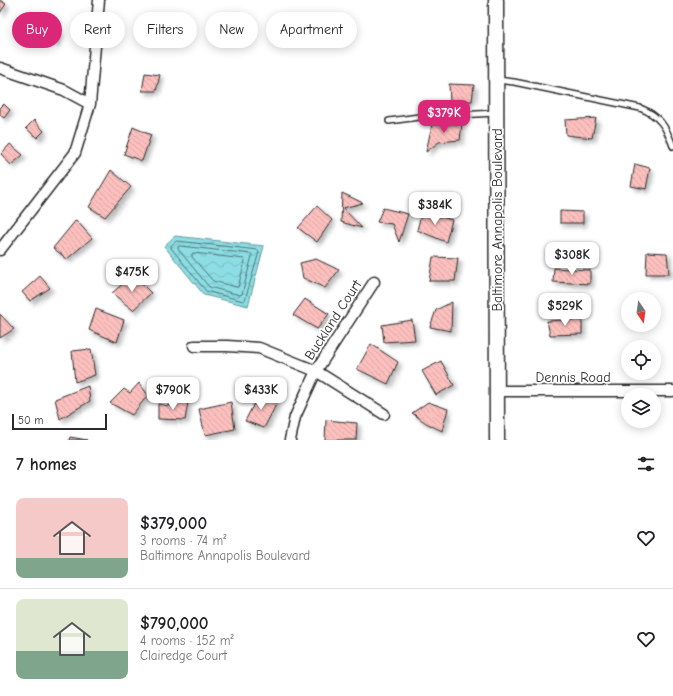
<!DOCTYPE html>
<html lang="en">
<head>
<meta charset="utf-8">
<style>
	:root { --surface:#fff; --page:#f2f2f2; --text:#202124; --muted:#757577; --line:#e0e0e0; --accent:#db2777 }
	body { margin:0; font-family:"Comic Neue",sans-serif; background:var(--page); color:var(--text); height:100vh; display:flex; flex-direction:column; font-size:15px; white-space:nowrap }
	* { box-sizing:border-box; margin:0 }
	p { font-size:13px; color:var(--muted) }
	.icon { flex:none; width:22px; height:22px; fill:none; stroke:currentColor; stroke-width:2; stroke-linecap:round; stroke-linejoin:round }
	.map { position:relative; height:440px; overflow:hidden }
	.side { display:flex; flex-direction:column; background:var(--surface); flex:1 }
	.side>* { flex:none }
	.hud { position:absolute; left:12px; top:12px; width:400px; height:36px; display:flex; gap:8px }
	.needle { width:26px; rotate:167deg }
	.tools { position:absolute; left:621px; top:292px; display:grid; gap:8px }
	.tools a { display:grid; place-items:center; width:40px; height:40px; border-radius:50%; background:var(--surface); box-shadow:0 2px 10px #0003; font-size:20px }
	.scale { position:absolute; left:12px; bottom:10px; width:95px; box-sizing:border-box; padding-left:4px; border:2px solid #2b2b2b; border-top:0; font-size:11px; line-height:14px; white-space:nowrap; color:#2b2b2b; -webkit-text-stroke:3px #fff; paint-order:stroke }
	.price { position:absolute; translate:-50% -34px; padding:0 9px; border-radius:8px; background:#fff; color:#222; font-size:13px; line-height:26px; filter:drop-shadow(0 1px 2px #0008) }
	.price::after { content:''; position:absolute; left:50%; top:24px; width:12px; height:9px; margin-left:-6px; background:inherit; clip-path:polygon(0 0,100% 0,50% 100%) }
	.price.selected { background:var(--accent); color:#fff }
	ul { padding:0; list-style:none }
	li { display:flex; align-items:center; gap:12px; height:100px; padding:0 16px }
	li+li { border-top:1px solid var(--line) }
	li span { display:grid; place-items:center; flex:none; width:112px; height:80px; border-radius:8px; color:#555 }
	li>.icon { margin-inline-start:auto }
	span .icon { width:48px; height:48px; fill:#fffc; stroke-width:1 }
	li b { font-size:17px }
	h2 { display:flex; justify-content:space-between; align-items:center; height:48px; padding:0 16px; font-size:17px }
	.pill { padding:0 14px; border-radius:18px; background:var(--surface); box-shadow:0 2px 10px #0003; font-size:14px; line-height:36px }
	.pill.selected { background:var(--accent); color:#fff }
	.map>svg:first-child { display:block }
</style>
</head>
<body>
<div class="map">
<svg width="673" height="440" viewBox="0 0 673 440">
	<defs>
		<pattern id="water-waves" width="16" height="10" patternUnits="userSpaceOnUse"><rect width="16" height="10" fill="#8cdee4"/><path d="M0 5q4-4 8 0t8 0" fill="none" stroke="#79bfc4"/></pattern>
		<pattern id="building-back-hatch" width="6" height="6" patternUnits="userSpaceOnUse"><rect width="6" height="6" fill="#fcc0be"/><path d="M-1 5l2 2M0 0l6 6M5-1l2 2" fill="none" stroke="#d8a5a3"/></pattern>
		<filter id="shadow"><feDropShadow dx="3.5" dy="3.5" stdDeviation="2" flood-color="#0004"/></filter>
	</defs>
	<rect width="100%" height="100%" fill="#fff"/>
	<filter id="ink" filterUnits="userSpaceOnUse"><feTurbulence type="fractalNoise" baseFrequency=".025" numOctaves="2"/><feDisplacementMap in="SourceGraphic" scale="8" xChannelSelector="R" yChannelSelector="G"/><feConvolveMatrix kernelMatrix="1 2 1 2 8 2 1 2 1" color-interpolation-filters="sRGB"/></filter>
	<g filter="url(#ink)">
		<path fill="url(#water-waves)" stroke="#65969a" d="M175,236l89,10 -16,60 -44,-11 -40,-49z"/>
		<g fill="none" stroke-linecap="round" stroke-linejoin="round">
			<path stroke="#527375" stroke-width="1" d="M177,241l81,9 1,2 -14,48 -2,1 -37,-10 -35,-43v-2z
				M180,246l72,8v2l-10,38 -2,1 -31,-8 -31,-38v-2z
				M194,253l50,6 1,2 -7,26h-2l-23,-6 -21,-24v-3z"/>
		</g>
		<path fill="url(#building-back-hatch)" stroke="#2b2b2b" filter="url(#shadow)" d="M0,0l6,4 -6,9z
			M238,12l2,10 -19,6 -2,-9z
			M160,14l7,8 -16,14 -7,-9z
			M40,23l20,9 -5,11 -22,-8z
			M145,73l15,2 -4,16h-14z
			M449,84l25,1 -2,16h-22z
			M4,104l6,6 -6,8 -4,-3v-7z
			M596,118l-4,20 -26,-3 -1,-15z
			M34,120l10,11 -7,7 -11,-10z
			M432,124h30l-2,16 -21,2 -13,10z
			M133,127l18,8 -9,26 -18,-7z
			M10,144l13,11 -12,10 -10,-11z
			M635,164l15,4 -4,21 -15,-3z
			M111,170l20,17 -26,30 -16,-10z
			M342,193l21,10 -20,5 19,20 -21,-6z
			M317,206l15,14 -15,22 -19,-14z
			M383,208l25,6 -9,28 -7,-18 -15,-2z
			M422,211l30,9 -6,22 -29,-12z
			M560,211l23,1v11h-23z
			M76,220l16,18 -25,21 -14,-11z
			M647,252l20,1 2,21h-23z
			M433,257l25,1 -3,23h-26z
			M316,259l23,11 -14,18 -22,-10 -3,-15z
			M554,268l36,2v14l-37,-2z
			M133,275l18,18 -18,17 -21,-17z
			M40,276l10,12 -20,13 -8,-9z
			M305,299l24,15 -12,15 -24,-14z
			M452,302l-1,29 -21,-4 6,-17z
			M96,309l28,11 -7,22 -28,-12z
			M0,314l14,15 -14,9z
			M582,319v15l-32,1 -3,-14z
			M412,320l3,20 -31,2 -2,-17z
			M371,344l27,18 -10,22 -31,-15z
			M91,349l4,26 -20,7 -3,-31z
			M441,361l13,24 -18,10 -14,-24z
			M139,383l9,12 -16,20 -22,-12 14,-14 6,4z
			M88,386l2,15 -30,18 -5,-20z
			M259,394l18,9 -13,25 -19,-7z
			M169,401l19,1 -3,18 -27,-1v-15l11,2z
			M231,402l4,27 -30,6 -6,-26z
			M428,402l20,7 -6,22 -16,-8 -14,-10z
			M326,420l31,3 -1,17h-31z
			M70,437l17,3h-18z"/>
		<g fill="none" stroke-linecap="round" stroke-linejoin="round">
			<g stroke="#2b2b2b" stroke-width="8">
				<path id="service" d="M497,80l17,2 126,26c20,8 26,19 33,38
					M389,121l30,-4 77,-4"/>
			</g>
			<g stroke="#2b2b2b" stroke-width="13">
				<path id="minor" d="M0,68l64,22 26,14
					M0,250l75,-97 15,-49 9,-104
					M194,346h33l32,2 57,23 68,43
					M497,391h176
					M290,440l5,-23 21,-46 58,-89"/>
			</g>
			<g stroke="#2b2b2b" stroke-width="17">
				<path id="secondary" d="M496,0l1,440"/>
			</g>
			<use href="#service" stroke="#fff" stroke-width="5"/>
			<use href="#minor" stroke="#fff" stroke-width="10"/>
			<use href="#secondary" stroke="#fff" stroke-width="14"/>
		</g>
	</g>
	<g text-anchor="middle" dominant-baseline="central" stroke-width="3.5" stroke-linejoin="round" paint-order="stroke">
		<g font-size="14" fill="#2b2b2b" stroke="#fff">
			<text transform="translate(497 220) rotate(-90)">Baltimore Annapolis Boulevard</text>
			<text transform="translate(333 320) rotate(-57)">Buckland Court</text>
			<text x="573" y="377">Dennis Road</text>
		</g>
	</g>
</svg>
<div class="tools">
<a><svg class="needle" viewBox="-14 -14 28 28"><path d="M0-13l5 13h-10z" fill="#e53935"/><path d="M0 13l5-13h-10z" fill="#757577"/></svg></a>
<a><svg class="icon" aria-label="locate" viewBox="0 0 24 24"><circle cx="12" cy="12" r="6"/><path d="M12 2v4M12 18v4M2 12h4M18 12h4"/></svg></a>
<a><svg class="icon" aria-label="layers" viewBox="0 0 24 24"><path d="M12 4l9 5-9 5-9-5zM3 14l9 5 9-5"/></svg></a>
</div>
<div class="scale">50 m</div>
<b class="price selected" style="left:444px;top:134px">$379K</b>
<b class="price" style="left:435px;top:226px">$384K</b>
<b class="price" style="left:572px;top:276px">$308K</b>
<b class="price" style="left:132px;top:293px">$475K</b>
<b class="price" style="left:565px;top:327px">$529K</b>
<b class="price" style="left:173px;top:411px">$790K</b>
<b class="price" style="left:261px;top:411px">$433K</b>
<div class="hud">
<a class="pill selected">Buy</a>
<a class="pill">Rent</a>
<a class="pill">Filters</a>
<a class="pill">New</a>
<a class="pill">Apartment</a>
</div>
</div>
<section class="side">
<h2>7 homes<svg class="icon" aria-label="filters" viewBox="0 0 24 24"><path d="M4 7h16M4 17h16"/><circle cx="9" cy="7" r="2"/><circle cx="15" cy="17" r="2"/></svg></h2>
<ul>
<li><span style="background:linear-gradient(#f6c9c9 75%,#7fa58c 0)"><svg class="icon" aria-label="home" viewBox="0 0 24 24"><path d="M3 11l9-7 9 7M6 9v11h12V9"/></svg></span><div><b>$379,000</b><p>3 rooms · 74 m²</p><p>Baltimore Annapolis Boulevard</p></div><svg class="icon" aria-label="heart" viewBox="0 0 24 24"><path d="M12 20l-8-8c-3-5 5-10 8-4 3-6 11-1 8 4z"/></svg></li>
<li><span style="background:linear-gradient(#dfe7d0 65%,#7fa58c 0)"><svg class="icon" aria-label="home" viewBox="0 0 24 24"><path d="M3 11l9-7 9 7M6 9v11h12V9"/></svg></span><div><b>$790,000</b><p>4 rooms · 152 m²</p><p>Clairedge Court</p></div><svg class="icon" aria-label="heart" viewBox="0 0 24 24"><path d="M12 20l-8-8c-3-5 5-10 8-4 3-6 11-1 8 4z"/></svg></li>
</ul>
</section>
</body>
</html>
